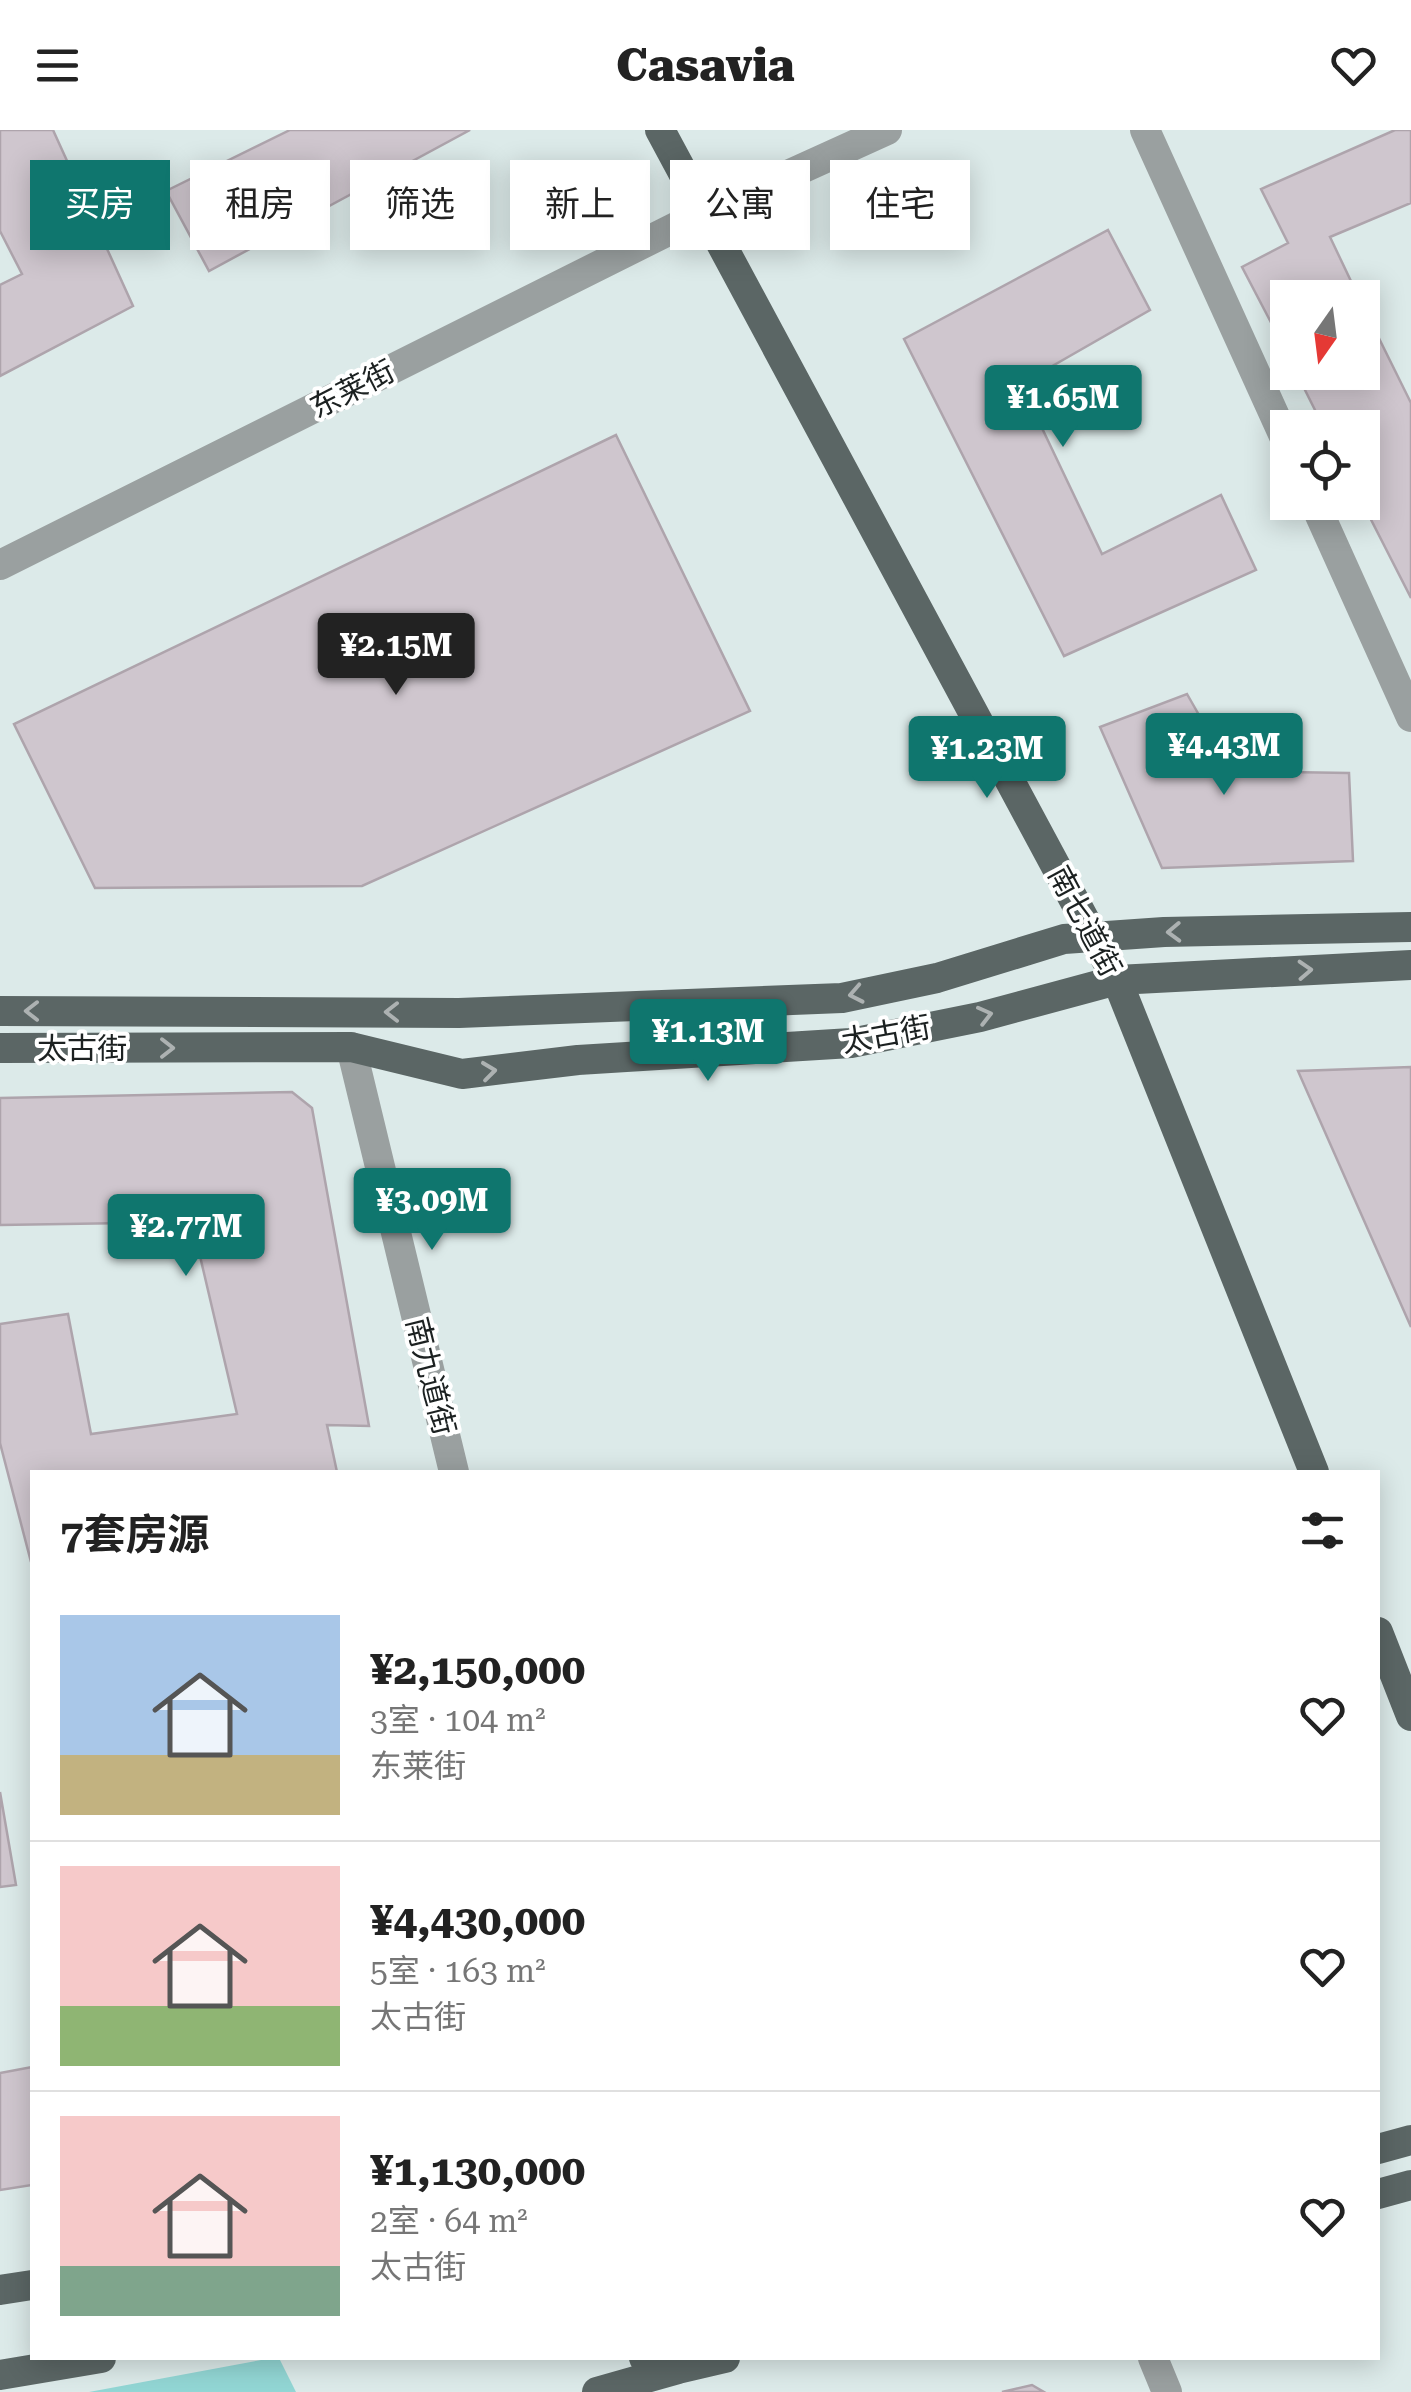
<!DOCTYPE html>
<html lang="zh">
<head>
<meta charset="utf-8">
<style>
	:root { --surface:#fff; --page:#f6f6f6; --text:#222; --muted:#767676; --line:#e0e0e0; --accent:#0f766e }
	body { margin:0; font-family:"Roboto Serif","Noto Sans SC",serif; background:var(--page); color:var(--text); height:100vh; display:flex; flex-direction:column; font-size:38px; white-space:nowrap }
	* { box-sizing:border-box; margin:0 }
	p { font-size:32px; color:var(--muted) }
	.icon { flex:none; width:55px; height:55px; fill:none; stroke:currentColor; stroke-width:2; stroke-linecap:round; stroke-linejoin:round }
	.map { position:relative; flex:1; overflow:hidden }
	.panel { position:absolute; left:30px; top:1340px; width:1350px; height:890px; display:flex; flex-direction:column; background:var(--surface); border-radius:0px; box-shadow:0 5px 25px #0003 }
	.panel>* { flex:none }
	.hud { position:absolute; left:30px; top:30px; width:1352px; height:90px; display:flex; gap:20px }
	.needle { width:65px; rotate:194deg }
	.tools { position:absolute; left:1270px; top:150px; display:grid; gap:20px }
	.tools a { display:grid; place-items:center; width:110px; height:110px; border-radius:0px; background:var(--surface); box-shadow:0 5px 25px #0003; font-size:50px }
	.price { position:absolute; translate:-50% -85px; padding:0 22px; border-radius:10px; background:var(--accent); color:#fff; font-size:32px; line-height:65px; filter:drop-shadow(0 2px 5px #0008) }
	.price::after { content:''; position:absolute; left:50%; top:60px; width:30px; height:22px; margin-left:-15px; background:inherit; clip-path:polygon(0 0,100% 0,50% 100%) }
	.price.selected { background:#222; color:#fff }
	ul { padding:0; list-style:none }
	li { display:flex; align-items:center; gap:30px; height:250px; padding:0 30px }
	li+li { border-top:2px solid var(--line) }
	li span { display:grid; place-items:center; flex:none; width:280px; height:200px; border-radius:0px; color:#555 }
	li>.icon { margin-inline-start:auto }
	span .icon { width:120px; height:120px; fill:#fffc; stroke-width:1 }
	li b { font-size:42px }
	h2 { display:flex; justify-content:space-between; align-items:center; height:120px; padding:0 30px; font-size:42px }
	.pill { padding:0 35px; border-radius:0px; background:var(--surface); box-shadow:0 5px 25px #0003; font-size:35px; line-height:90px }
	.pill.selected { background:var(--accent); color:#fff }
	header { display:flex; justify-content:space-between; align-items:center; height:130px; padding:0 30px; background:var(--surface); font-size:45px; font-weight:800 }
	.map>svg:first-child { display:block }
</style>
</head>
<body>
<header><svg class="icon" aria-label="menu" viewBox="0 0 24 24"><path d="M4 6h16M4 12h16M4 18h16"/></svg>Casavia<svg class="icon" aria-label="heart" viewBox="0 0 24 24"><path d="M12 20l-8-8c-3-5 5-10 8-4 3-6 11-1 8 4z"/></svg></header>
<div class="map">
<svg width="1411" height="2262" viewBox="0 0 1411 2262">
	<rect width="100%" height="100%" fill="#dceae9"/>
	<path fill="#92d6d4" d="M272,2228h7l17,34h-207z"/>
	<path fill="#cfc6ce" stroke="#aea4ac" stroke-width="2.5" d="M0,0h53l80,176 -133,70v-91l22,-11 -22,-43z
		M290,0h180l-261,141 -43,-80z
		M1395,0h16v73l-81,34 29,61h-71v57l-46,-88 46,-24 -27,-54z
		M1108,100l42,80 -129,74 81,170 119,-59 35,75 -192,86 -160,-317z
		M1362,174l49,99v195l-49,-96v-74h-38l-28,-56h66z
		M616,305l134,276 -388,175 -267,2 -81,-164z
		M1187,564l44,77 118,2 4,88 -191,7 -62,-141z
		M1411,937v260l-113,-256z
		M292,962l20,16 57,318 -42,-1 10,47h-305l-1,90 -31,-119v-119l68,-10 23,120 146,-20 -45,-192 -192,3v-127z
		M0,1662l16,93 -16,2z
		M32,1937v118l-32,5v-117z
		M1032,2255l12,7h-42z"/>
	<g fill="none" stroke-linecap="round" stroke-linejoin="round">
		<path stroke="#9aa0a0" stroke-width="30" d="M1145,0l143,315
			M1314,372l97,215
			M0,435l704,-352 183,-83
			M351,917l103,425
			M1153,2228l14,34"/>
		<path stroke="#5b6665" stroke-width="30" d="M660,0l457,850 197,492
			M0,881l459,2 383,-15 95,-20 127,-39 100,-7 247,-5
			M0,918l351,-1 111,27 116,-14 273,-17 129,-26 137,-37 294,-15
			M1378,1502l33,84
			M1378,2019l33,-9
			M1378,2064l33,-9
			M0,2160l32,-5
			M644,2228l34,11 47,-11
			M0,2245l101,-17
			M597,2262l81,-23"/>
	</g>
	<defs><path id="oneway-chevron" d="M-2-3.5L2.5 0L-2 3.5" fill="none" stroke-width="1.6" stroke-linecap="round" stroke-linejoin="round" transform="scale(2.5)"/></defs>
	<g stroke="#adb2b2">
		<use href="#oneway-chevron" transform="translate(1174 802) rotate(178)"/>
		<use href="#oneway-chevron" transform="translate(1305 840) rotate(-3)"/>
		<use href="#oneway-chevron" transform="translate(856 864) rotate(169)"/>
		<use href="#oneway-chevron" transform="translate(32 881) rotate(-180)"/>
		<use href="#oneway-chevron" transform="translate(392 882) rotate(-180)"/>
		<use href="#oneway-chevron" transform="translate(985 885) rotate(-14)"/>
		<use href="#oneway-chevron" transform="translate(167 918)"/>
		<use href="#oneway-chevron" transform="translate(489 941) rotate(-7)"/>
	</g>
	<g text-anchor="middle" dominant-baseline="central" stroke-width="8" stroke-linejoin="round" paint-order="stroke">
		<g font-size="30" fill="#1c2121" stroke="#fff">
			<text transform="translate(352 259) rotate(-27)">东莱街</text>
			<text transform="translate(1085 791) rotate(62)">南七道街</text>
			<text transform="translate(886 904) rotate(-10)">太古街</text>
			<text x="82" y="918">太古街</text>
			<text transform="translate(431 1246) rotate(76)">南九道街</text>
		</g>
	</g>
</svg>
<div class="tools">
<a><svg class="needle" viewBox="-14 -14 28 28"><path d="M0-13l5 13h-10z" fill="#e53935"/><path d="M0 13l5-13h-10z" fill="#767676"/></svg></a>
<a><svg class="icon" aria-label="locate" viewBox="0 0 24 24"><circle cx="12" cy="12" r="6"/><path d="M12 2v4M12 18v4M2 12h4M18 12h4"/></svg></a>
</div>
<b class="price" style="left:1063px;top:320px">¥1.65M</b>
<b class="price selected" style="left:396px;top:568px">¥2.15M</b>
<b class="price" style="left:1224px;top:668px">¥4.43M</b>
<b class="price" style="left:987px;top:671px">¥1.23M</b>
<b class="price" style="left:708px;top:954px">¥1.13M</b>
<b class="price" style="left:432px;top:1123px">¥3.09M</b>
<b class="price" style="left:186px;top:1149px">¥2.77M</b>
<div class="hud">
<a class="pill selected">买房</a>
<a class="pill">租房</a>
<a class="pill">筛选</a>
<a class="pill">新上</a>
<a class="pill">公寓</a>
<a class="pill">住宅</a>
</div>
<section class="panel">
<h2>7套房源<svg class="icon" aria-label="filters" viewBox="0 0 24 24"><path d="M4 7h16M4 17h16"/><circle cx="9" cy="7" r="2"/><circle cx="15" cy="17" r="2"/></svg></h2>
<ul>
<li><span style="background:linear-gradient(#a9c7e8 70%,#c2b280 0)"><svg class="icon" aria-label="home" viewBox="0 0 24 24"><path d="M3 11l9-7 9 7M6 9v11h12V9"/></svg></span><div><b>¥2,150,000</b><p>3室 · 104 m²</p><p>东莱街</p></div><svg class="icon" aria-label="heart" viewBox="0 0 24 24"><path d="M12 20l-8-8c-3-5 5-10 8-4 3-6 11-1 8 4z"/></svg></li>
<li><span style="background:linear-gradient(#f6c9c9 70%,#8fb573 0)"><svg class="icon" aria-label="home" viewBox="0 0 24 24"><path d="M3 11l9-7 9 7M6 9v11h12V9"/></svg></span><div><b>¥4,430,000</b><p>5室 · 163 m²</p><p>太古街</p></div><svg class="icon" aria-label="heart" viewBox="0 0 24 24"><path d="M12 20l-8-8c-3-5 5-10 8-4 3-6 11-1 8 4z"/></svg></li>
<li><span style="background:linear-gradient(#f6c9c9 75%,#7fa58c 0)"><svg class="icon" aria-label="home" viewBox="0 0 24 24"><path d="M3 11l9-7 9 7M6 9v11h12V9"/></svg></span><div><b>¥1,130,000</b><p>2室 · 64 m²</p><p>太古街</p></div><svg class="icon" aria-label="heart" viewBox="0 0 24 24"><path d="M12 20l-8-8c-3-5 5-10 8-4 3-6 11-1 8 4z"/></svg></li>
</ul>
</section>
</div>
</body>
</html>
